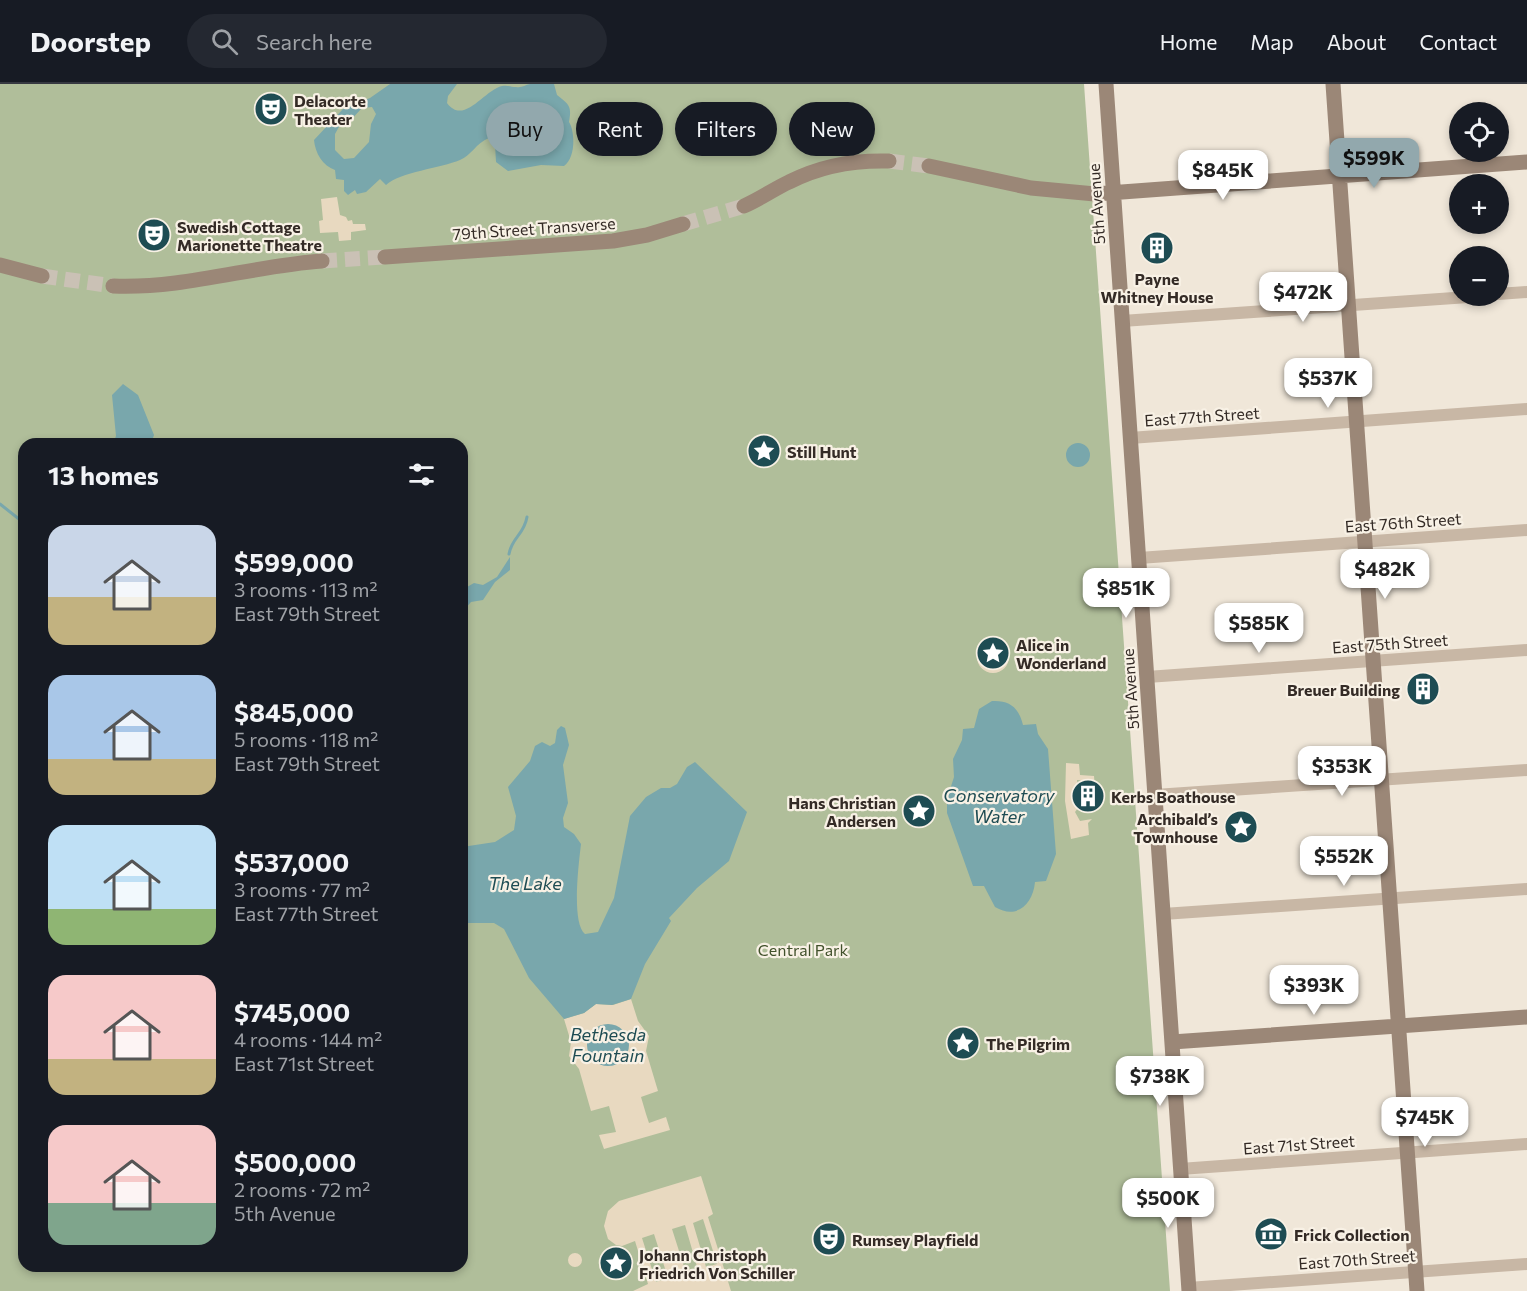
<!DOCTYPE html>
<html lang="en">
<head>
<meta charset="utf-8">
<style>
	:root { --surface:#171b24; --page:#242831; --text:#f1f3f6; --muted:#9ea1a6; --line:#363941; --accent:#92a8ad }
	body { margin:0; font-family:Commissioner,sans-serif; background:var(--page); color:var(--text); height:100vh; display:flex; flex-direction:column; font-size:22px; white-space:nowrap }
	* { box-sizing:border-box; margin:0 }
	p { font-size:20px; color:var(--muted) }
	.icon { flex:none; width:33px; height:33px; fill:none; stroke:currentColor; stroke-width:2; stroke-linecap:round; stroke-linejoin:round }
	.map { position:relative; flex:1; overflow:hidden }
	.panel { position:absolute; left:18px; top:354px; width:450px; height:834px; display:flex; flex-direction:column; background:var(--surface); border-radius:18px; box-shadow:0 3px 9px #0003 }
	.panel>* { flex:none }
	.guide { position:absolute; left:486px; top:18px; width:570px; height:54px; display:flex; gap:12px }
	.buttons { position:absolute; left:1449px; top:18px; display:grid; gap:12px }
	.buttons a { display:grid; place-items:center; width:60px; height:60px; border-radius:50%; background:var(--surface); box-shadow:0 3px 9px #0003; font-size:30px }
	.price { position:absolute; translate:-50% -51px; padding:0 14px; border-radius:12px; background:#fff; color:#222; font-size:20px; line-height:39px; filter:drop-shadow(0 2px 3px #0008) }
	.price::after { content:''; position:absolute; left:50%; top:36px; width:18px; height:14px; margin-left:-9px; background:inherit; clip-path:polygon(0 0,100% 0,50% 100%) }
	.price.selected { background:var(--accent); color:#111 }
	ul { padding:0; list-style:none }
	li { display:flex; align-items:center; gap:18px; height:150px; padding:0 30px }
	li span { display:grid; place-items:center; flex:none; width:168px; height:120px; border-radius:18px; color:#555 }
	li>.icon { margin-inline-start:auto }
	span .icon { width:72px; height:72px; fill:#fffc; stroke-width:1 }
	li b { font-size:26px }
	h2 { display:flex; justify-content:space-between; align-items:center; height:72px; padding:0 30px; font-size:26px }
	.pill { padding:0 21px; border-radius:27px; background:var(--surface); box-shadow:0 3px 9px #0003; font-size:21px; line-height:54px }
	.pill.selected { background:var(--accent); color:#111 }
	header { display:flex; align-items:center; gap:36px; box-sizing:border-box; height:84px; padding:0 30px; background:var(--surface); border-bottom:2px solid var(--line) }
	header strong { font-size:28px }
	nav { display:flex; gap:33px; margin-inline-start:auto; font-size:21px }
	.search { width:420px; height:54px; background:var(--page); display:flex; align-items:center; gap:15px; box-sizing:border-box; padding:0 21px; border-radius:33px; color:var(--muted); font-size:22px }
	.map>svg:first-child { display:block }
</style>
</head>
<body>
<header>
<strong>Doorstep</strong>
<div class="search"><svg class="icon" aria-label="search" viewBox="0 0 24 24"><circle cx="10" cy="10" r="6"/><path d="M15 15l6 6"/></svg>Search here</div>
<nav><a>Home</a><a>Map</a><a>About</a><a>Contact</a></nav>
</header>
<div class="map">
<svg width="1527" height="1207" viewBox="0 0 1527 1207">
	<rect width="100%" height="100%" fill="#f0e7d9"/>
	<path fill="#b0be9a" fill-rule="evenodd" d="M0,0h1084l86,1207h-1170zM24,360h438v822h-438z"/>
	<path fill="#e8d9c0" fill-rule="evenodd" d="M597,31l8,2 6,9v11l-9,8 -8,-2 -5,-11 1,-12z
		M639,36l1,14 -18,2 -1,-15z
		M337,113l3,18 6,2 2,4 4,-1 1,4h12l1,6 -15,2v8l-12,1 -1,-9 -18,1 -1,-12 4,-1 -2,-21z
		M977 573a16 16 0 1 1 32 0a16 16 0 1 1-32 0Z
		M1066,679l13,1 1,11 14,1 1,13 -3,1 -1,-9 -14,-1 4,24 -6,8 5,9 12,-2 -4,4 1,12 -18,4 -6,-38z
		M631,915l7,22 11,15 -3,15 12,40 -17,6 5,17 3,9 17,-6 4,13 -66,19 -5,-14 17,-3 -7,-26 -18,5 -12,-42 -10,-13 2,-14 -7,-23 20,-6 12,-9 17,1zM627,970l-10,10 -14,1 -6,-2z
		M701,1092l12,38 -5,3 23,74h-98l15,-7 -13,-43 -13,5 -6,-1 -8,-6 -4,-13 4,-15 11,-10zM703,1135l14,45 -11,3 -13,-44zM685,1141l13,45 -12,3 -14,-44zM654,1150l14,44 -12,4 -14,-44z
		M568 1176a7 7 0 1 1 14 0a7 7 0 1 1-14 0Z"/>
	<path fill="#79a7ac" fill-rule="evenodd" d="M390,0h67l-9,12 -1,7c17,23 37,-13 55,-17 6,-1 9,1 14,1 6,1 9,-2 14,-3 7,0 16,0 24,0l3,11c12,10 15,10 12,27 6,9 7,36 -5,44l-23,-1 -33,6 -12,-9 -1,-18 -6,-6c-13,5 -18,18 -29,22 -19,8 -60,12 -74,25l-6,-6 -14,13 -9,2 -2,-4 -7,5 -4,-4v-11l-8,-1 -1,-9c-12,-4 -20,-17 -21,-30l29,-31 27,-11zM372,23l4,7 -5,10 -2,18 -15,16 -10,1 -9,-9v-16l5,-9 8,-2 14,-15z
		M123,300l15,11 16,40 -3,9h-38l3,-8 -4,-41z
		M1066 371a12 12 0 1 1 24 0a12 12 0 1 1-24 0Z
		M510,473v13l-15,12 -12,18 -12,2 -8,9 4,-24 7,-4 9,2 14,-8z
		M992,617c18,-1 27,7 31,24l13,-1 2,10 10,15 8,105 -10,27 -11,1c-2,22 -18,38 -40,25l-11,-21h-11l-26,-73v-14l7,-22 -1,-18 9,-19 1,-11 11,-1 5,-19z
		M561,642l4,2 4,17 -6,20 5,38 -5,15 1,9 10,7 7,10c-2,18 -10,79 4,90l13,-2 16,-34 16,-82 16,-19 15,-9h9l7,-4 10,-17 8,-5 52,50 -18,49 -32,27 -28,30 2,3 -26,43 -14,35 -19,6 -16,-1 -12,9 -20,6 -35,-41 -25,-49 -10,-6h-32v-76l33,-5 19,-12 2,-14 -8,-29 22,-26 5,-15 7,-4 8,4 5,-3 2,-13z
		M587 961a21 21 0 1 1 42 0a21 21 0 1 1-42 0Z"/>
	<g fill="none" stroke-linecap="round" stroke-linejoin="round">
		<path stroke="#79a7ac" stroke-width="3" d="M0,420l24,19
			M509,470c3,-17 15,-19 18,-37"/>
		<path stroke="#cac1b5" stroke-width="15" stroke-dasharray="15 8" stroke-linecap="butt" d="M889,77l40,5
			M683,140l61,-18
			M322,177l63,-4
			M42,192l71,10"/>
		<path stroke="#c8b7a5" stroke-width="12" d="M1498,210l29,-2
			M1122,237l361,-25
			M1130,354l397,-29
			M1139,474l388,-28
			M1147,593l380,-27
			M1155,711l372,-25
			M1163,830l364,-25
			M1180,1085l347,-25
			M1188,1204l339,-24"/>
		<path stroke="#9b8777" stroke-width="15" d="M1106,0l83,1207
			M1333,0l84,1207
			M929,82l102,22 64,6 432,-32
			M744,122c16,-7 30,-17 45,-24 31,-16 66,-22 100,-21
			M385,173l228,-16 34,-6 36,-11
			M0,181l42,11
			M113,202c72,3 138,-20 209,-25
			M1172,958l355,-25"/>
	</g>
	<defs>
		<g id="theatre-disc" transform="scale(1.725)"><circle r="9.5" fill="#1e4c53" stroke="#f8f1e5"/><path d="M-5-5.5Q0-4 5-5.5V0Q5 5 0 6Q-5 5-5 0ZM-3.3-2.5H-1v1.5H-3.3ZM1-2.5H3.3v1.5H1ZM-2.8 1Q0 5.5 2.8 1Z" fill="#fff"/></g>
		<g id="building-disc" transform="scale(1.725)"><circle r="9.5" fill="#1e4c53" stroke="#f8f1e5"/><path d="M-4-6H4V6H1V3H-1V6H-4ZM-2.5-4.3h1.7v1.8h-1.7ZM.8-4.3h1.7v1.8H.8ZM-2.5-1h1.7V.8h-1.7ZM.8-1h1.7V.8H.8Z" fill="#fff"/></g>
		<g id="sight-disc" transform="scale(1.725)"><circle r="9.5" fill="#1e4c53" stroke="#f8f1e5"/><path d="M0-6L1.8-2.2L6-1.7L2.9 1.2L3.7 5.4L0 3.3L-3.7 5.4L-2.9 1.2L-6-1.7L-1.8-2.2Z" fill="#fff"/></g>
		<g id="museum-disc" transform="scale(1.725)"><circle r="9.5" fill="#1e4c53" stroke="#f8f1e5"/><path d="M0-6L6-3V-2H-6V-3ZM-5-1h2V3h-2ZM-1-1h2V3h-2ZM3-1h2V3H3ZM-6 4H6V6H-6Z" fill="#fff"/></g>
	</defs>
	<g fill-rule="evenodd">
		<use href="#theatre-disc" x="271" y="25"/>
		<use href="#theatre-disc" x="154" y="151"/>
		<use href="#building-disc" x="1157" y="164"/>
		<use href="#sight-disc" x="764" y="367"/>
		<use href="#sight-disc" x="993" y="569"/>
		<use href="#building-disc" x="1423" y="605"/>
		<use href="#building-disc" x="1088" y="712"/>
		<use href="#sight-disc" x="919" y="727"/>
		<use href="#sight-disc" x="1241" y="743"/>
		<use href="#sight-disc" x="963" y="959"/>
		<use href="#museum-disc" x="1271" y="1150"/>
		<use href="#theatre-disc" x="829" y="1155"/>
		<use href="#sight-disc" x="616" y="1179"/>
	</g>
	<g text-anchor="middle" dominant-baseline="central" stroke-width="4.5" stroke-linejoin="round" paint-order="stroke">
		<g font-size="16" font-weight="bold" fill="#342b26" stroke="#f8f1e5" text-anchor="start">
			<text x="294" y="16">Delacorte<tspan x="294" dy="18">Theater</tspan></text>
			<text x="177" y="142">Swedish Cottage<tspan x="177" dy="18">Marionette Theatre</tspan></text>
			<text x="1157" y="194" text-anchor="middle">Payne<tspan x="1157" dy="18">Whitney House</tspan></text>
			<text x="787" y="367">Still Hunt</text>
			<text x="1016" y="560">Alice in<tspan x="1016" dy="18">Wonderland</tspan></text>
			<text x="1400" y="605" text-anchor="end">Breuer Building</text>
			<text x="1111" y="712">Kerbs Boathouse</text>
			<text x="896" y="718" text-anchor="end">Hans Christian<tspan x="896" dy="18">Andersen</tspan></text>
			<text x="1218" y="734" text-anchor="end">Archibald’s<tspan x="1218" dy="18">Townhouse</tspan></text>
			<text x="986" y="959">The Pilgrim</text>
			<text x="1294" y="1150">Frick Collection</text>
			<text x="852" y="1155">Rumsey Playfield</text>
			<text x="639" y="1170">Johann Christoph<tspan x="639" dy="18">Friedrich Von Schiller</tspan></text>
		</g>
		<g font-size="16" fill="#342b26" stroke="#f8f1e5">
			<text transform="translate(1096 120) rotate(-94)">5th Avenue</text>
			<text transform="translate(534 144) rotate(-4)">79th Street Transverse</text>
			<text transform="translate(1202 332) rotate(-4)">East 77th Street</text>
			<text transform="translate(1403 438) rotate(-4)">East 76th Street</text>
			<text transform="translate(1390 559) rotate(-4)">East 75th Street</text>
			<text transform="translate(1130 605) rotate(-94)">5th Avenue</text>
			<text transform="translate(1299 1060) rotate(-4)">East 71st Street</text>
			<text transform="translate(1357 1175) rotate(-4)">East 70th Street</text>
		</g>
		<g font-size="16" fill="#41512b" stroke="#f8f1e5">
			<text x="803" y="865">Central Park</text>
		</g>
		<g font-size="18" font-style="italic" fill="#1e4c53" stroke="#f8f1e5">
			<text x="999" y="711">Conservatory<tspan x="999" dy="21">Water</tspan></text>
			<text x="525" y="799">The Lake</text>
			<text x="608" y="950">Bethesda<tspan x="608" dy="21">Fountain</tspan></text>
		</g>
	</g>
</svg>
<div class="buttons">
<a><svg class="icon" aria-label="locate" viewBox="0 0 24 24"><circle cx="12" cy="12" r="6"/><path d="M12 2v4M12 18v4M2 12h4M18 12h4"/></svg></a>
<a>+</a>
<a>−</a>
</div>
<b class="price selected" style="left:1374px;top:105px">$599K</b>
<b class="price" style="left:1223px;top:117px">$845K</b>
<b class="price" style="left:1303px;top:239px">$472K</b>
<b class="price" style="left:1328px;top:325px">$537K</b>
<b class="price" style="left:1385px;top:516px">$482K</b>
<b class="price" style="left:1126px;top:535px">$851K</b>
<b class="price" style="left:1259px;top:570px">$585K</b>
<b class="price" style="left:1342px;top:713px">$353K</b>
<b class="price" style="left:1344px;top:803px">$552K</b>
<b class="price" style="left:1314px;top:932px">$393K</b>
<b class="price" style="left:1160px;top:1023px">$738K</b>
<b class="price" style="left:1425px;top:1064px">$745K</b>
<b class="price" style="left:1168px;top:1145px">$500K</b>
<div class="guide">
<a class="pill selected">Buy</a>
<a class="pill">Rent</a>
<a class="pill">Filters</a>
<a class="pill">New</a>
</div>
<section class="panel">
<h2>13 homes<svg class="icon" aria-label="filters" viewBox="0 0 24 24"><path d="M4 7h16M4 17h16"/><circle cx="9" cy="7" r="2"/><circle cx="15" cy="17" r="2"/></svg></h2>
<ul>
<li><span style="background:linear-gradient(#c9d6e8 60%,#c2b280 0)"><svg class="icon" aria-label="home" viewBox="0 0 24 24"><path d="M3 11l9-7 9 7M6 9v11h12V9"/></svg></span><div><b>$599,000</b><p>3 rooms · 113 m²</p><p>East 79th Street</p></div></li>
<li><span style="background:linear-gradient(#a9c7e8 70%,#c2b280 0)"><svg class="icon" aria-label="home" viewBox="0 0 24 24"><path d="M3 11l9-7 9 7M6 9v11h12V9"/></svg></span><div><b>$845,000</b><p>5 rooms · 118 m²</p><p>East 79th Street</p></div></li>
<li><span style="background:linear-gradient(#bfe0f5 70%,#8fb573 0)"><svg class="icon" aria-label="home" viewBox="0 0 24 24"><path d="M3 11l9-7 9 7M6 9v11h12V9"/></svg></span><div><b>$537,000</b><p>3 rooms · 77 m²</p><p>East 77th Street</p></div></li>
<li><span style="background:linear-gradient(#f6c9c9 70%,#c2b280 0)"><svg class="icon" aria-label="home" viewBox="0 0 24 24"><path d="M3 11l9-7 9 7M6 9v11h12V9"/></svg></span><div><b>$745,000</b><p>4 rooms · 144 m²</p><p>East 71st Street</p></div></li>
<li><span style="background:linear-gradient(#f6c9c9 65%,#7fa58c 0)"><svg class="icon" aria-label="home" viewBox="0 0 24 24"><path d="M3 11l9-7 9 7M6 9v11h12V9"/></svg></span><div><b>$500,000</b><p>2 rooms · 72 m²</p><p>5th Avenue</p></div></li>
</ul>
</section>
</div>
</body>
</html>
